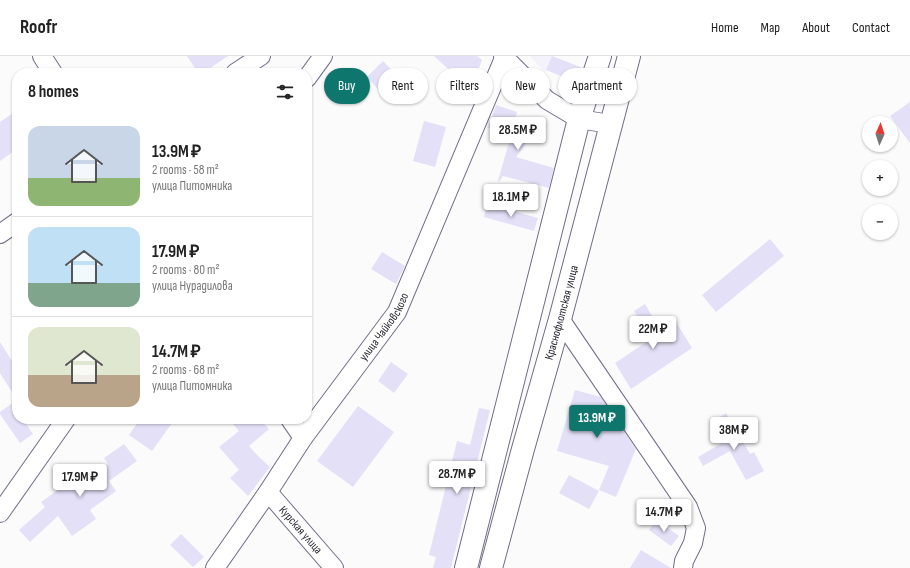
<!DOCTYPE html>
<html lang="en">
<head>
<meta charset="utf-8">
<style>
	:root { --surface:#fff; --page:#f6f6f6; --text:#222; --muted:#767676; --line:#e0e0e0; --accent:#0f766e }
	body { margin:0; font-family:"Sofia Sans Condensed",sans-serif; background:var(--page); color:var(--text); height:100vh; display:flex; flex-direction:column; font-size:15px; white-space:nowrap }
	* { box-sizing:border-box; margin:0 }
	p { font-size:13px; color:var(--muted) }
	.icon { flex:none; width:22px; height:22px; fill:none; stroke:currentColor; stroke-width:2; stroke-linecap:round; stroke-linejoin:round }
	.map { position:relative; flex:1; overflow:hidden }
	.panel { position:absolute; left:12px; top:12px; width:300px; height:356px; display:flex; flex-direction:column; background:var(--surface); border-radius:16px; box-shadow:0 1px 3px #0004 }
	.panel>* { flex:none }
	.hud { position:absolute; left:324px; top:12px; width:380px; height:36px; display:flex; gap:8px }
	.needle { width:26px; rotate:3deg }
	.fabs { position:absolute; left:862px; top:60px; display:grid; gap:8px }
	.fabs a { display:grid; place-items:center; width:36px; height:36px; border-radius:50%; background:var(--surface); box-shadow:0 1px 3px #0004; font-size:20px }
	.price { position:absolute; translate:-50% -34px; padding:0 9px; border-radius:4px; background:#fff; color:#222; font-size:13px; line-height:26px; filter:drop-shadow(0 1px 2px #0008) }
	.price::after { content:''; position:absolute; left:50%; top:24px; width:12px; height:9px; margin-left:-6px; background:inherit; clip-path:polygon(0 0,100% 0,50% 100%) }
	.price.on { background:var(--accent); color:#fff }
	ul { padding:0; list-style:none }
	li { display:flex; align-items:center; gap:12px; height:100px; padding:0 16px }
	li+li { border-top:1px solid var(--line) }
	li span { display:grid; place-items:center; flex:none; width:112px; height:80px; border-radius:12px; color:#555 }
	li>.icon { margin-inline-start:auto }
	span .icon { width:48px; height:48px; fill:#fffc; stroke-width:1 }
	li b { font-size:17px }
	h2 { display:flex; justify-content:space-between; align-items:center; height:48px; padding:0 16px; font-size:17px }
	.chip { padding:0 14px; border-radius:18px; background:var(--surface); box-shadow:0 1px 3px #0004; font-size:14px; line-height:36px }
	.chip.on { background:var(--accent); color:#fff }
	header { display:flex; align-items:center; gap:24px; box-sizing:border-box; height:56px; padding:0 20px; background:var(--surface); border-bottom:1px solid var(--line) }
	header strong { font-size:19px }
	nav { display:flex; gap:22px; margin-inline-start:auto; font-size:14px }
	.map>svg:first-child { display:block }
</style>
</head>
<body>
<header>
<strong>Roofr</strong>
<nav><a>Home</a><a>Map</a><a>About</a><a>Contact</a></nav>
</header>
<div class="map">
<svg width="910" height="512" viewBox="0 0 910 512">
	<rect width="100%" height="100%" fill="#fbfbfb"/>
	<path fill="#f4f2fa" d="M530,0h23l-8,16z"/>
	<path fill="#e4e0f7" d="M187,0h41l-25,17h-5z
		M434,0h43l5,4 -11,30z
		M552,0l31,12 -5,15 -32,-13z
		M383,5l19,20 -17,16 -18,-20z
		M910,46v41l-20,-27z
		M496,49l21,7 -3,10 13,4 6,8 -17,23 38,11 -5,20 -46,-12 -4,6 -1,-1 13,-46 -23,-7z
		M13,57l4,7v29l-17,12v-39z
		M424,65l22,6 -11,40 -22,-6z
		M487,148l51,14 -4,13 -50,-14z
		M770,183l14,17 -68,56 -14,-17z
		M382,196l23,14 -9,18 -25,-15z
		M645,248l16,28 15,-10 16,26 -61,41 -16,-26 36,-24 -17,-28z
		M0,286l17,27v31l-17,-27z
		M391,306l17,12 -14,19 -16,-12z
		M575,334l26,7 35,52 -20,48 -17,-7 10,-24 -52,-15z
		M17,344v19h6l10,15 -13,9 -20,-29v-2z
		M358,350l36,26 -41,55 -36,-26z
		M479,352l11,2 -39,158h-18l3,-11 -7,-2 28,-114 13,4z
		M726,357l24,41 4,-2 10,19 -18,9 -16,-29 -27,15 -5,-9 31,-18 -12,-20z
		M140,363h35l-23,32 -23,-16z
		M239,363h21l9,10 -20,17 9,10 12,11 -22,29 -18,-18 9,-8 -20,-23 20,-16 -6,-7z
		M124,388l13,17 -28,20 7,10 -26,19 6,9 -24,17 -14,-20 -28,26 -11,-12 26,-23 -4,-5 28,-20 5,7 34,-25 -4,-6z
		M569,419l30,16 -10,18 -30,-16z
		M657,464l22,16 -8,10 -22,-16z
		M181,478l23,23 -11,10 -23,-22z
		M641,494l30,18h-41z"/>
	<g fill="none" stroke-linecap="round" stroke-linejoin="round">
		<g stroke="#726c88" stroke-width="20">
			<g id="minor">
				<path d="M42,0l11,17"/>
				<path d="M503,0l44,44 32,19 31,5"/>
				<path d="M235,17l26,-17"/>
				<path d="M307,22l16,-22"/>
				<path d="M0,178l17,-12"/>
				<path d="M560,263l128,188 8,21 -3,15 -9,18 -1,7"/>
				<path d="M290,363l13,19"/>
				<path id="s1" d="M268,436l66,76"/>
				<path d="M0,457l66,-94"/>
				<path id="s2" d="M215,512l53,-76 35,-54 94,-126 107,-254"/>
			</g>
		</g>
		<g stroke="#726c88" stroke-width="24">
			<g id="major">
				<path d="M466,512l113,-449 21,-63"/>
				<path id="s3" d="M491,512l32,-119 37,-130 69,-263"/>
			</g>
		</g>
		<use href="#minor" stroke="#fff" stroke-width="18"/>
		<use href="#major" stroke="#fff" stroke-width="22"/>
	</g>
	<g text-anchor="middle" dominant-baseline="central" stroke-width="3" stroke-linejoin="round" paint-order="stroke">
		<g font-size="12" fill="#292733" stroke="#fff">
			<text stroke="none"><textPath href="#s3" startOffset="265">Краснофлотская улица</textPath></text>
			<text stroke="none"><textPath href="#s2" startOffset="295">улица Чайковского</textPath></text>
			<text stroke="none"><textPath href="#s1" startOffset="50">Курская улица</textPath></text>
		</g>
	</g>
</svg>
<div class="fabs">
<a><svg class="needle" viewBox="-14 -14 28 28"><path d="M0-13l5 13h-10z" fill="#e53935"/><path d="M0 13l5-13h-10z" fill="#767676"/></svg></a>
<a>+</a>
<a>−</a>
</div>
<b class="price" style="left:518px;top:95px">28.5M ₽</b>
<b class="price" style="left:511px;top:162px">18.1M ₽</b>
<b class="price" style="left:653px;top:294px">22M ₽</b>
<b class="price on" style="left:597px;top:383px">13.9M ₽</b>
<b class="price" style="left:734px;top:395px">38M ₽</b>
<b class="price" style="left:457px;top:439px">28.7M ₽</b>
<b class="price" style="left:80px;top:442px">17.9M ₽</b>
<b class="price" style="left:664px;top:477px">14.7M ₽</b>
<div class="hud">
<a class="chip on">Buy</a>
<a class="chip">Rent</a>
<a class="chip">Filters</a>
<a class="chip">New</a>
<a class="chip">Apartment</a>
</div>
<section class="panel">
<h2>8 homes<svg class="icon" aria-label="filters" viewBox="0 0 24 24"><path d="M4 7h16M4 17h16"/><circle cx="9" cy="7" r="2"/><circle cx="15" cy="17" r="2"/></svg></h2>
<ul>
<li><span style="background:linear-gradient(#c9d6e8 65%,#8fb573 0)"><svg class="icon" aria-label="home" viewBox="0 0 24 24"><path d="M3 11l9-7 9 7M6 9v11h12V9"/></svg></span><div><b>13.9M ₽</b><p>2 rooms · 58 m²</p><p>улица Питомника</p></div></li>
<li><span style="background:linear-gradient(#bfe0f5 70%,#7fa58c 0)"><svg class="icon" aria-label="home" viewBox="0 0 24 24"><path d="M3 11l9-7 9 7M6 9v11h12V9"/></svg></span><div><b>17.9M ₽</b><p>2 rooms · 80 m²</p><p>улица Нурадилова</p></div></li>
<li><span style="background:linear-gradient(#dfe7d0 60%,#b9a48a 0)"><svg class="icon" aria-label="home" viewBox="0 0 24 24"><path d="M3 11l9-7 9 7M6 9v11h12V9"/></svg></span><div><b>14.7M ₽</b><p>2 rooms · 68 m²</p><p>улица Питомника</p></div></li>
</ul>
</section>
</div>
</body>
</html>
